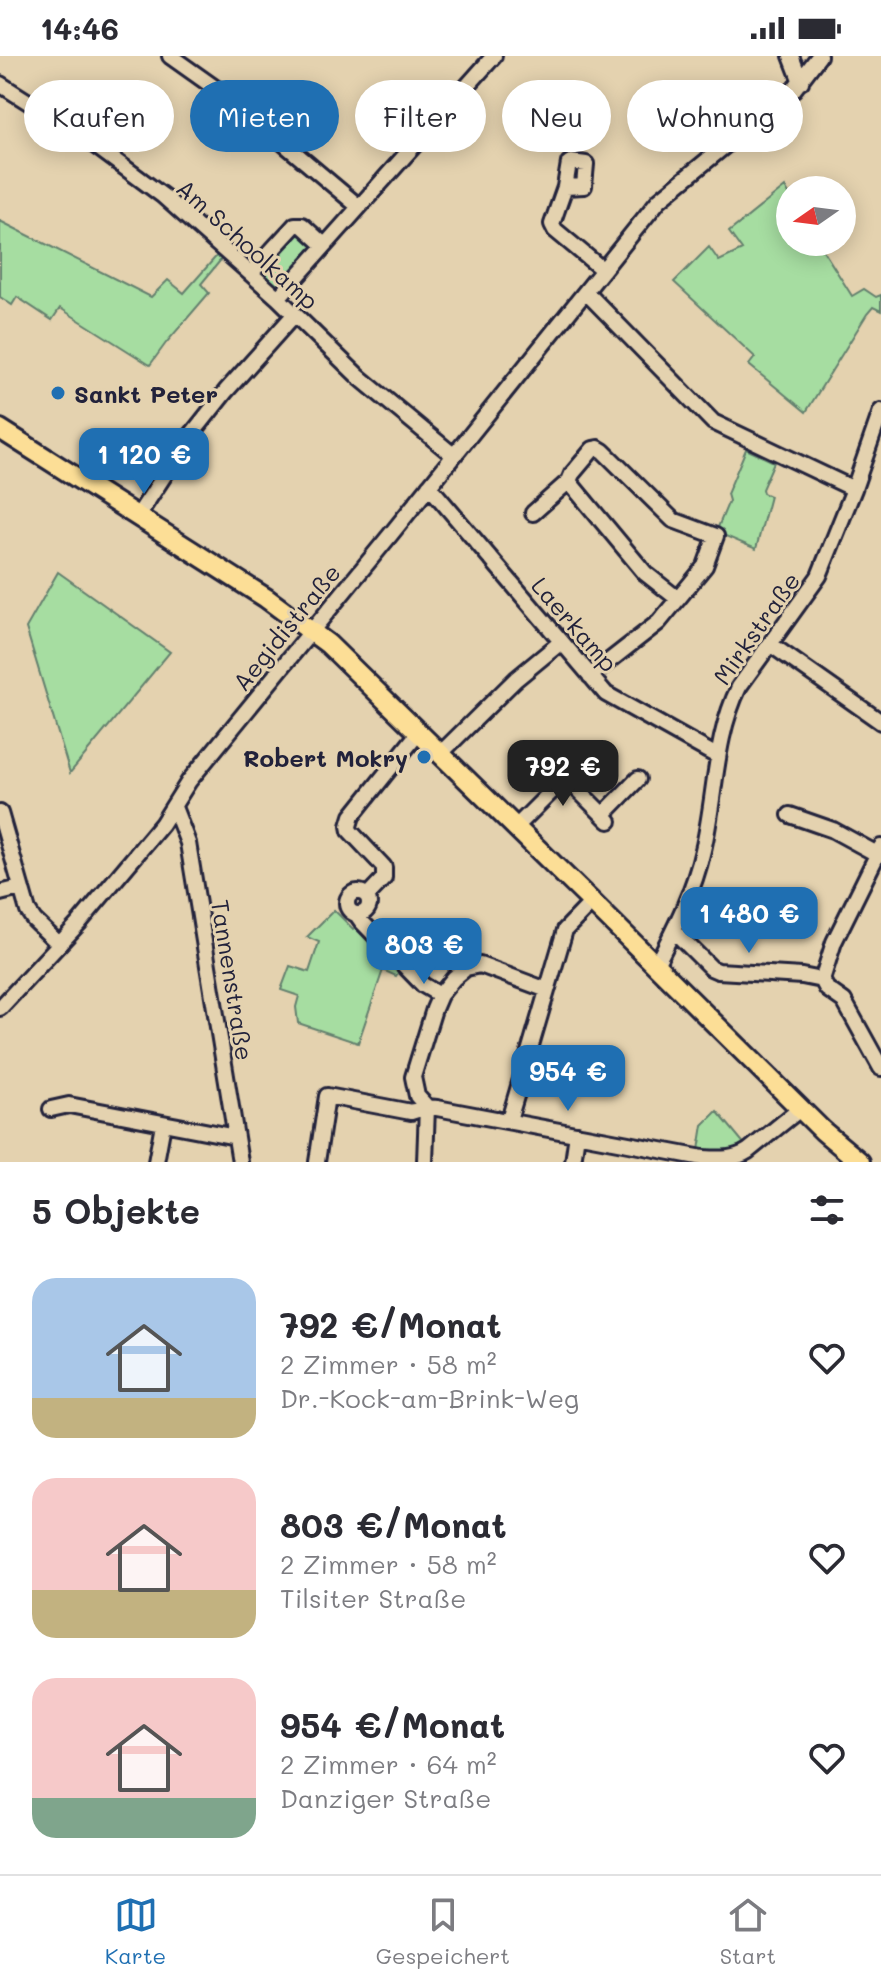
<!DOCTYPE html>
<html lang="de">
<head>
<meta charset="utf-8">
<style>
	:root { --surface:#fff; --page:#f2f2f3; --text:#2b2b33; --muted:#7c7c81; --line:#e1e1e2; --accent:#1f6fb2 }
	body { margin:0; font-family:Mali,sans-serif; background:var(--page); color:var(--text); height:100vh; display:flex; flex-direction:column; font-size:30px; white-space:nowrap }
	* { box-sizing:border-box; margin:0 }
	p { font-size:26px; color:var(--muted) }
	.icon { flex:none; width:44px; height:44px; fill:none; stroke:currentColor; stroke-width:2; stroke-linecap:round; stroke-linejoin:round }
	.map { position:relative; height:1106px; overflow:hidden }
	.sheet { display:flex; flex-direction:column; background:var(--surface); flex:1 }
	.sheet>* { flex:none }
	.top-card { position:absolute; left:24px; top:24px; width:834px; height:72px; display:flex; gap:16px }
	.needle { width:52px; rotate:256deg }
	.fabs { position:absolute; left:776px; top:120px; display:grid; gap:16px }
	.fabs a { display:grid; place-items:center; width:80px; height:80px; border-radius:50%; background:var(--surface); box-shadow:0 4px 20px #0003; font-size:40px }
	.price { position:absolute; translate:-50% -68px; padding:0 18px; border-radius:16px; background:var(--accent); color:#fff; font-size:26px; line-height:52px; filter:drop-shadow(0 2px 4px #0008) }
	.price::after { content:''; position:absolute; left:50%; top:48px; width:24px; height:18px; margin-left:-12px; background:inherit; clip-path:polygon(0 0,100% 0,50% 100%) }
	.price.on { background:#222; color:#fff }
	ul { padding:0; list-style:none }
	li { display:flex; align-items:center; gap:24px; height:200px; padding:0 32px }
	li span { display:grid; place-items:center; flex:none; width:224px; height:160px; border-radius:24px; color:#555 }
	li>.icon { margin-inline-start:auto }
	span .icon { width:96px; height:96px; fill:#fffc; stroke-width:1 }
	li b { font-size:34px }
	h2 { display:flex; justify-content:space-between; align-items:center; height:96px; padding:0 32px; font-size:34px }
	.chip { padding:0 28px; border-radius:36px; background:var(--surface); box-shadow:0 4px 20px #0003; font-size:28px; line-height:72px }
	.chip.on { background:var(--accent); color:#fff }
	.status { display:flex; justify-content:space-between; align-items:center; height:56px; padding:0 40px; background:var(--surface); direction:ltr }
	.status svg { height:22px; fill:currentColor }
	.tabs { display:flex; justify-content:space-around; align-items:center; height:112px; border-top:2px solid var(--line); background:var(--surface); font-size:22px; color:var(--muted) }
	.tabs a { display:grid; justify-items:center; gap:4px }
	.tabs .on { color:var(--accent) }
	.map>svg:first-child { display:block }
</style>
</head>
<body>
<div class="status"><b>14:46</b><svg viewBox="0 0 49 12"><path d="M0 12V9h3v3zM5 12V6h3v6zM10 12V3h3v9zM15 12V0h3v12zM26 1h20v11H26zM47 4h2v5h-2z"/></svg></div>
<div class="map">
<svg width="881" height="1106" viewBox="0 0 881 1106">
	<rect width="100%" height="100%" fill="#e4d2af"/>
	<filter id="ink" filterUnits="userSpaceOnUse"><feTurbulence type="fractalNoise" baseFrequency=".0125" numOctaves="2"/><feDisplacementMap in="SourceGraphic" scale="16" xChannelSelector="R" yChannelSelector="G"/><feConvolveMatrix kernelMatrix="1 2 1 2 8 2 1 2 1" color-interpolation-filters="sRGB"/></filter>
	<g filter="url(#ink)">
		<path fill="#a6dda1" stroke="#64806e" stroke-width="2" d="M785,131l5,9v46h28l34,54 12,-7 12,8 5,-2v16l-8,-4 -6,7 -61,98 -57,-47 6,-8 -81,-75 35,-35 10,14 23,-11 -13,-18z
			M0,165l151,76 17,-17 16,13 36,-41 4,4 -23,28 8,9 -43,50 -16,22 -90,-57 -8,12 -35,-23 -5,8 -12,-8z
			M300,173l16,18 -36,41 -4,1 -16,-14v-5z
			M746,393l28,13 -12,27 1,4 7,3 -14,53 -40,-17 13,-31 -2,-7z
			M58,516l112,80 -100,121 -44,-145z
			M334,854l19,19 6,-5 43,43 -6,9 -13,-6 -25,73 -60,-20 -2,-16 3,-11 -18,-6 9,-24 19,6 10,-30 -12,-5z
			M717,1055l29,35c-15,8 -31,7 -47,4l4,-25z"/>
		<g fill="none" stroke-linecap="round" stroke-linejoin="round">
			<g stroke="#22223b" stroke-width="20">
				<path id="minor" d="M170,0l62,44 126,106
					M791,0l10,26
					M0,28l82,52 81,60 115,102 81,79 94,78
					M565,131l19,-1 2,-22 -15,-2 -2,1 -4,24 -13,37 3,6 48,40
					M251,217l44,-48h7l22,20
					M586,236l127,130 141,67
					M278,242l216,-242
					M429,430l177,208 111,62
					M533,457l36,-32
					M137,461l51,-78 38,-48 68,-76
					M770,588l111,78
					M590,620l69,-54 46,-56 11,-30 -43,-16 -70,-69 -5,-3 -5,1 -21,25 -3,7 2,3 74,89 33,26
					M532,696l22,23 4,7
					M441,697l75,-74 45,-37
					M174,751l14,36 52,319
					M0,757l28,98 6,9 25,24
					M603,759l35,-36
					M790,759l43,15 44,24
					M516,771l39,-39 3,-6 11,-1 40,40
					M347 847a11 11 0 1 1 22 0a11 11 0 1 1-22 0Z
					M0,837l20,-5
					M367,840l17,-18v-11l-34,-36 -1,-5 3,-10 67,-84
					M357,859l5,7 61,63 17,10
					M674,875l37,37 7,3 84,5 20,4 5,9 17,12 37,67
					M656,909c19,-37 38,-74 47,-115 13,-54 11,-112 36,-163l80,-111 35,-87 27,-78
					M822,924l12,-38 47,-95
					M0,952l79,-85 83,-99 27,-43 202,-247 268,-334 135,-111 25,-33
					M51,1053l18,-4 167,32
					M509,1064l56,-190 27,-28
					M156,1106l7,-38
					M317,1106l10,-66 84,16 16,-5 10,1 266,50c17,1 31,2 45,-7l52,-42
					M425,1106l2,-55 -10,-11 -4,-19 21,-68 6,-14 14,-17 12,-10 14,-3 67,25
					M573,1106l4,-28"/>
			</g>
			<g stroke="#22223b" stroke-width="24">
				<path id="major" d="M0,373l266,169 62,46 264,258 231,229 37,31"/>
			</g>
			<use href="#minor" stroke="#e4d2af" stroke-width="14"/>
			<use href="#major" stroke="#fcde96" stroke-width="18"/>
		</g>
	</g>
	<g fill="#1f6fb2" stroke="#e4d2af" stroke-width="3">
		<circle cx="58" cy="337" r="8"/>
		<circle cx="424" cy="701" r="8"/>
	</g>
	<g text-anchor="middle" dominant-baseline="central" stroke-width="6" stroke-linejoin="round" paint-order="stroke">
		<g font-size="24" fill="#22223b" stroke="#e4d2af">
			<text transform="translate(248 188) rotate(42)">Am Schoolkamp</text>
			<text transform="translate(575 568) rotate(49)">Laerkamp</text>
			<text transform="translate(286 571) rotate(-51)">Aegidistraße</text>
			<text transform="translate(756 572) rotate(-55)">Mirkstraße</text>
			<text transform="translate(233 924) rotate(81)">Tannenstraße</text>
		</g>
		<g font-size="24" font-weight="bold" fill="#22223b" stroke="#e4d2af" text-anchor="start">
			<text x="74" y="337">Sankt Peter</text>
			<text x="408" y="701" text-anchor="end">Robert Mokry</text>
		</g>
	</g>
</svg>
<div class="fabs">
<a><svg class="needle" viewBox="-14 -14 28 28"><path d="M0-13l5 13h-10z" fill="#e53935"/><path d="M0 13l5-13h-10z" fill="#7c7c81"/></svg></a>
</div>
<b class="price" style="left:144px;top:440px">1 120 €</b>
<b class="price on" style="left:563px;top:752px">792 €</b>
<b class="price" style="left:749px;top:899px">1 480 €</b>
<b class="price" style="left:424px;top:930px">803 €</b>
<b class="price" style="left:568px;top:1057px">954 €</b>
<div class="top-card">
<a class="chip">Kaufen</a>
<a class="chip on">Mieten</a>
<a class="chip">Filter</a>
<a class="chip">Neu</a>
<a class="chip">Wohnung</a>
</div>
</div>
<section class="sheet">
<h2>5 Objekte<svg class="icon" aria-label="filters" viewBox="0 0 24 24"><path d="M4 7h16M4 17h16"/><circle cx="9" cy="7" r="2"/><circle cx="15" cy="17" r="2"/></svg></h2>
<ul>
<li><span style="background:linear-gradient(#a9c7e8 75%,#c2b280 0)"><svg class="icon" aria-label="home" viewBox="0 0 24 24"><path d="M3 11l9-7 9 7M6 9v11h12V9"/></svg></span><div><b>792 €/Monat</b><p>2 Zimmer · 58 m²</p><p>Dr.-Kock-am-Brink-Weg</p></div><svg class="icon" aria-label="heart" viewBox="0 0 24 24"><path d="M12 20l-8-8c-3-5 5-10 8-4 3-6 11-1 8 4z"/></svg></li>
<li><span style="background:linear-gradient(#f6c9c9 70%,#c2b280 0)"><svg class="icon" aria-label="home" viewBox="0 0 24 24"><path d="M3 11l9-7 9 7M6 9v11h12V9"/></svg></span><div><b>803 €/Monat</b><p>2 Zimmer · 58 m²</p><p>Tilsiter Straße</p></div><svg class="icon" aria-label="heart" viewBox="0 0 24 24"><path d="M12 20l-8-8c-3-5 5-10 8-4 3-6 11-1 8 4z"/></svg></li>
<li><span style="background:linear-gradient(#f6c9c9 75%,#7fa58c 0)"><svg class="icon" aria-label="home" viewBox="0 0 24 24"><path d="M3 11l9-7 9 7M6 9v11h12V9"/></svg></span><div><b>954 €/Monat</b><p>2 Zimmer · 64 m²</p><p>Danziger Straße</p></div><svg class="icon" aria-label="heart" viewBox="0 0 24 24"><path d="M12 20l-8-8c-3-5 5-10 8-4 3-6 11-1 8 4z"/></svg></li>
</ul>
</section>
<nav class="tabs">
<a class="on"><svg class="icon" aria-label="map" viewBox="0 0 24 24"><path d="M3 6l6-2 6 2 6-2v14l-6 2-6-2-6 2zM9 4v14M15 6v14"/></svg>Karte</a>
<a><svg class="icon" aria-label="saved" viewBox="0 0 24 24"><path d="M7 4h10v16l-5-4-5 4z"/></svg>Gespeichert</a>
<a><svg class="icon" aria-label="home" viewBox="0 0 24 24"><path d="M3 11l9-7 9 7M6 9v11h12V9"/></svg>Start</a>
</nav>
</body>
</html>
